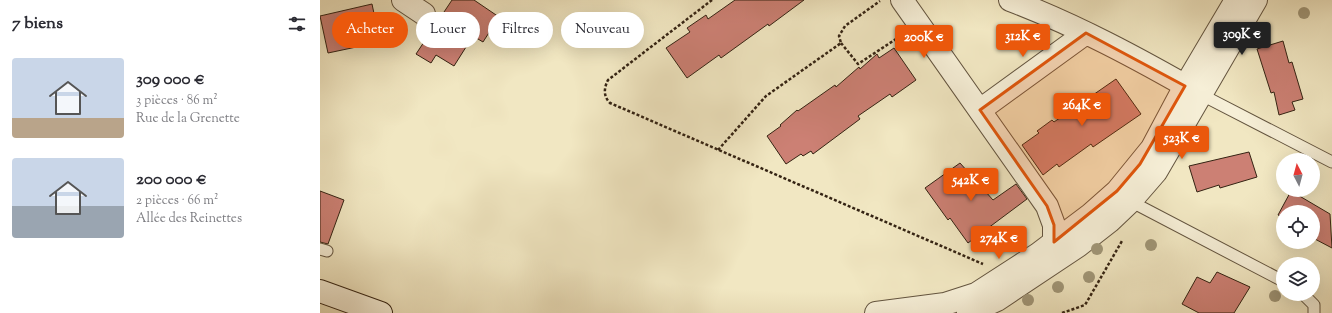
<!DOCTYPE html>
<html lang="fr">
<head>
<meta charset="utf-8">
<style>
	:root { --surface:#fff; --page:#f2f2f3; --text:#2b2b33; --muted:#7c7c81; --accent:#ea580c }
	body { margin:0; font-family:"Sorts Mill Goudy",serif; background:var(--page); color:var(--text); height:100vh; display:flex; flex-direction:column; font-size:15px; white-space:nowrap }
	* { box-sizing:border-box; margin:0 }
	p { font-size:13px; color:var(--muted) }
	.icon { flex:none; width:22px; height:22px; fill:none; stroke:currentColor; stroke-width:2; stroke-linecap:round; stroke-linejoin:round }
	.map { position:relative; flex:1; overflow:hidden }
	.sheet { display:flex; flex-direction:column; background:var(--surface); width:320px }
	.sheet>* { flex:none }
	.banner { position:absolute; left:12px; top:12px; width:380px; height:36px; display:flex; gap:8px }
	.needle { width:26px; rotate:354deg }
	.buttons { position:absolute; left:956px; top:153px; display:grid; gap:8px }
	.buttons a { display:grid; place-items:center; width:44px; height:44px; border-radius:50%; background:var(--surface); box-shadow:0 4px 16px #0002; font-size:20px }
	.price { position:absolute; translate:-50% -34px; padding:0 9px; border-radius:4px; background:var(--accent); color:#fff; font-size:13px; line-height:26px; filter:drop-shadow(0 1px 2px #0008) }
	.price::after { content:''; position:absolute; left:50%; top:24px; width:12px; height:9px; margin-left:-6px; background:inherit; clip-path:polygon(0 0,100% 0,50% 100%) }
	.price.on { background:#222; color:#fff }
	ul { padding:0; list-style:none }
	li { display:flex; align-items:center; gap:12px; height:100px; padding:0 12px }
	li span { display:grid; place-items:center; flex:none; width:112px; height:80px; border-radius:4px; color:#555 }
	li>.icon { margin-inline-start:auto }
	span .icon { width:48px; height:48px; fill:#fffc; stroke-width:1 }
	li b { font-size:17px }
	h2 { display:flex; justify-content:space-between; align-items:center; height:48px; padding:0 12px; font-size:17px }
	.tag { padding:0 14px; border-radius:18px; background:var(--surface); box-shadow:0 4px 16px #0002; font-size:14px; line-height:36px }
	.tag.on { background:var(--accent); color:#fff }
	main { display:flex; flex:1; min-height:0 }
	.map>svg:first-child { display:block }
</style>
</head>
<body>
<main>
<section class="sheet">
<h2>7 biens<svg class="icon" aria-label="filters" viewBox="0 0 24 24"><path d="M4 7h16M4 17h16"/><circle cx="9" cy="7" r="2"/><circle cx="15" cy="17" r="2"/></svg></h2>
<ul>
<li><span style="background:linear-gradient(#c9d6e8 75%,#b9a48a 0)"><svg class="icon" aria-label="home" viewBox="0 0 24 24"><path d="M3 11l9-7 9 7M6 9v11h12V9"/></svg></span><div><b>309 000 €</b><p>3 pièces · 86 m²</p><p>Rue de la Grenette</p></div></li>
<li><span style="background:linear-gradient(#c9d6e8 60%,#9aa5b1 0)"><svg class="icon" aria-label="home" viewBox="0 0 24 24"><path d="M3 11l9-7 9 7M6 9v11h12V9"/></svg></span><div><b>200 000 €</b><p>2 pièces · 66 m²</p><p>Allée des Reinettes</p></div></li>
</ul>
</section>
<div class="map">
<svg width="1012" height="313" viewBox="0 0 1012 313">
	<rect width="100%" height="100%" fill="#f1e7c2"/>
	<filter id="stains"><feTurbulence type="fractalNoise" baseFrequency=".005" numOctaves="4"/><feColorMatrix values="0 0 0 0 .2 0 0 0 0 .09 0 0 0 0 .02 0 0 0 .5 -.17"/></filter>
	<radialGradient id="worn" r=".72"><stop offset=".6" stop-color="#630" stop-opacity="0"/><stop offset="1" stop-color="#630" stop-opacity=".3"/></radialGradient>
	<path fill="#cc8074" stroke="#342313" d="M132,0h22l25,17 -16,25 -10,-6 -19,30 -18,-11 -5,8 -15,-9z
		M415,0h69l-35,26 -1,-2 -47,34 -2,-3 -32,23 -21,-30 24,-16 -3,-4 19,-13 2,4z
		M52,4l8,38 -52,11 -8,-37z
		M963,41l6,22 3,-1 11,37 -11,3 3,8 -16,5 -5,-23 -3,1 -14,-44z
		M574,48l22,32 -24,17 -2,-3 -32,22 2,3 -47,35 -2,-3 -8,5 -2,-2 -15,10 -19,-28 14,-10 -1,-1 17,-15 1,1 37,-26 1,2 23,-20 1,2 17,-15 2,4z
		M796,79l25,35 -48,33 -2,-3 -32,23 -2,-3 -14,11 -21,-30 17,-12 -2,-2 15,-11 2,2z
		M929,152l8,25 -37,11 -1,-3 -22,7 -8,-26z
		M640,163l33,37 23,-16 11,15 -59,44 -18,-25 -2,2 -23,-32z
		M0,191l24,9 -16,44 -8,-2z
		M971,191l39,23 2,34 -19,-10v-26h-30v5l-5,-2z
		M897,272l33,15 -16,26h-35l-17,-9 15,-27 13,6z"/>
	<g fill="none" stroke-linecap="round" stroke-linejoin="round">
		<g stroke="#63543f" stroke-width="13">
			<path id="service" d="M880,94l132,68
				M808,200l155,81
				M0,249l7,2
				M983,294l11,11v8"/>
		</g>
		<g stroke="#63543f" stroke-width="24">
			<path id="minor" d="M83,0l21,14
				M582,0l145,206 7,19v17
				M690,0c66,25 129,59 190,94
				M660,110l106,-77"/>
		</g>
		<g stroke="#63543f" stroke-width="24">
			<path id="tertiary" d="M556,313l69,-9 31,-10 62,-40 53,-40 26,-23 35,-43 33,-62 51,-86
				M648,313l29,-13 81,-54 32,-25 20,-19 26,-30 100,-172"/>
		</g>
		<g stroke="#342313" stroke-width="24">
			<path id="secondary" d="M0,291l61,22"/>
		</g>
		<path stroke="#342313" stroke-width="2.5" stroke-dasharray="3 2" stroke-linecap="butt" d="M392,0l-104,80c-4,8 -5,16 2,23l373,161
			M521,43l17,21 44,-29
			M398,150l48,-54 75,-53 -2,-7 6,-10 35,-25
			M742,313l23,-8 37,-64"/>
		<use href="#service" stroke="#f6efd7" stroke-width="11"/>
		<use href="#minor" stroke="#f6efd7" stroke-width="22"/>
		<use href="#tertiary" stroke="#f6efd7" stroke-width="22"/>
		<use href="#secondary" stroke="#f6efd7" stroke-width="22"/>
	</g>
	<g fill="#a09677">
		<circle cx="984" cy="13" r="6"/>
		<circle cx="831" cy="245" r="6"/>
		<circle cx="777" cy="249" r="6"/>
		<circle cx="769" cy="277" r="6"/>
		<circle cx="738" cy="287" r="6"/>
		<circle cx="955" cy="296" r="6"/>
		<circle cx="708" cy="300" r="6"/>
	</g>
	<path fill="#df560c" fill-opacity="0.2" stroke="#df560c" stroke-width="3" stroke-linejoin="round" d="M766,33l99,53 -45,78 -23,27 -63,51v-17l-7,-19 -67,-96z"/>
	<rect width="100%" height="100%" filter="url(#stains)"/>
	<rect width="100%" height="100%" fill="url(#worn)"/>
</svg>
<div class="buttons">
<a><svg class="needle" viewBox="-14 -14 28 28"><path d="M0-13l5 13h-10z" fill="#e53935"/><path d="M0 13l5-13h-10z" fill="#7c7c81"/></svg></a>
<a><svg class="icon" aria-label="locate" viewBox="0 0 24 24"><circle cx="12" cy="12" r="6"/><path d="M12 2v4M12 18v4M2 12h4M18 12h4"/></svg></a>
<a><svg class="icon" aria-label="layers" viewBox="0 0 24 24"><path d="M12 4l9 5-9 5-9-5zM3 14l9 5 9-5"/></svg></a>
</div>
<b class="price on" style="left:922px;top:56px">309K €</b>
<b class="price" style="left:703px;top:58px">312K €</b>
<b class="price" style="left:604px;top:59px">200K €</b>
<b class="price" style="left:762px;top:127px">264K €</b>
<b class="price" style="left:862px;top:160px">523K €</b>
<b class="price" style="left:651px;top:202px">542K €</b>
<b class="price" style="left:679px;top:260px">274K €</b>
<div class="banner">
<a class="tag on">Acheter</a>
<a class="tag">Louer</a>
<a class="tag">Filtres</a>
<a class="tag">Nouveau</a>
</div>
</div>
</main>
</body>
</html>
